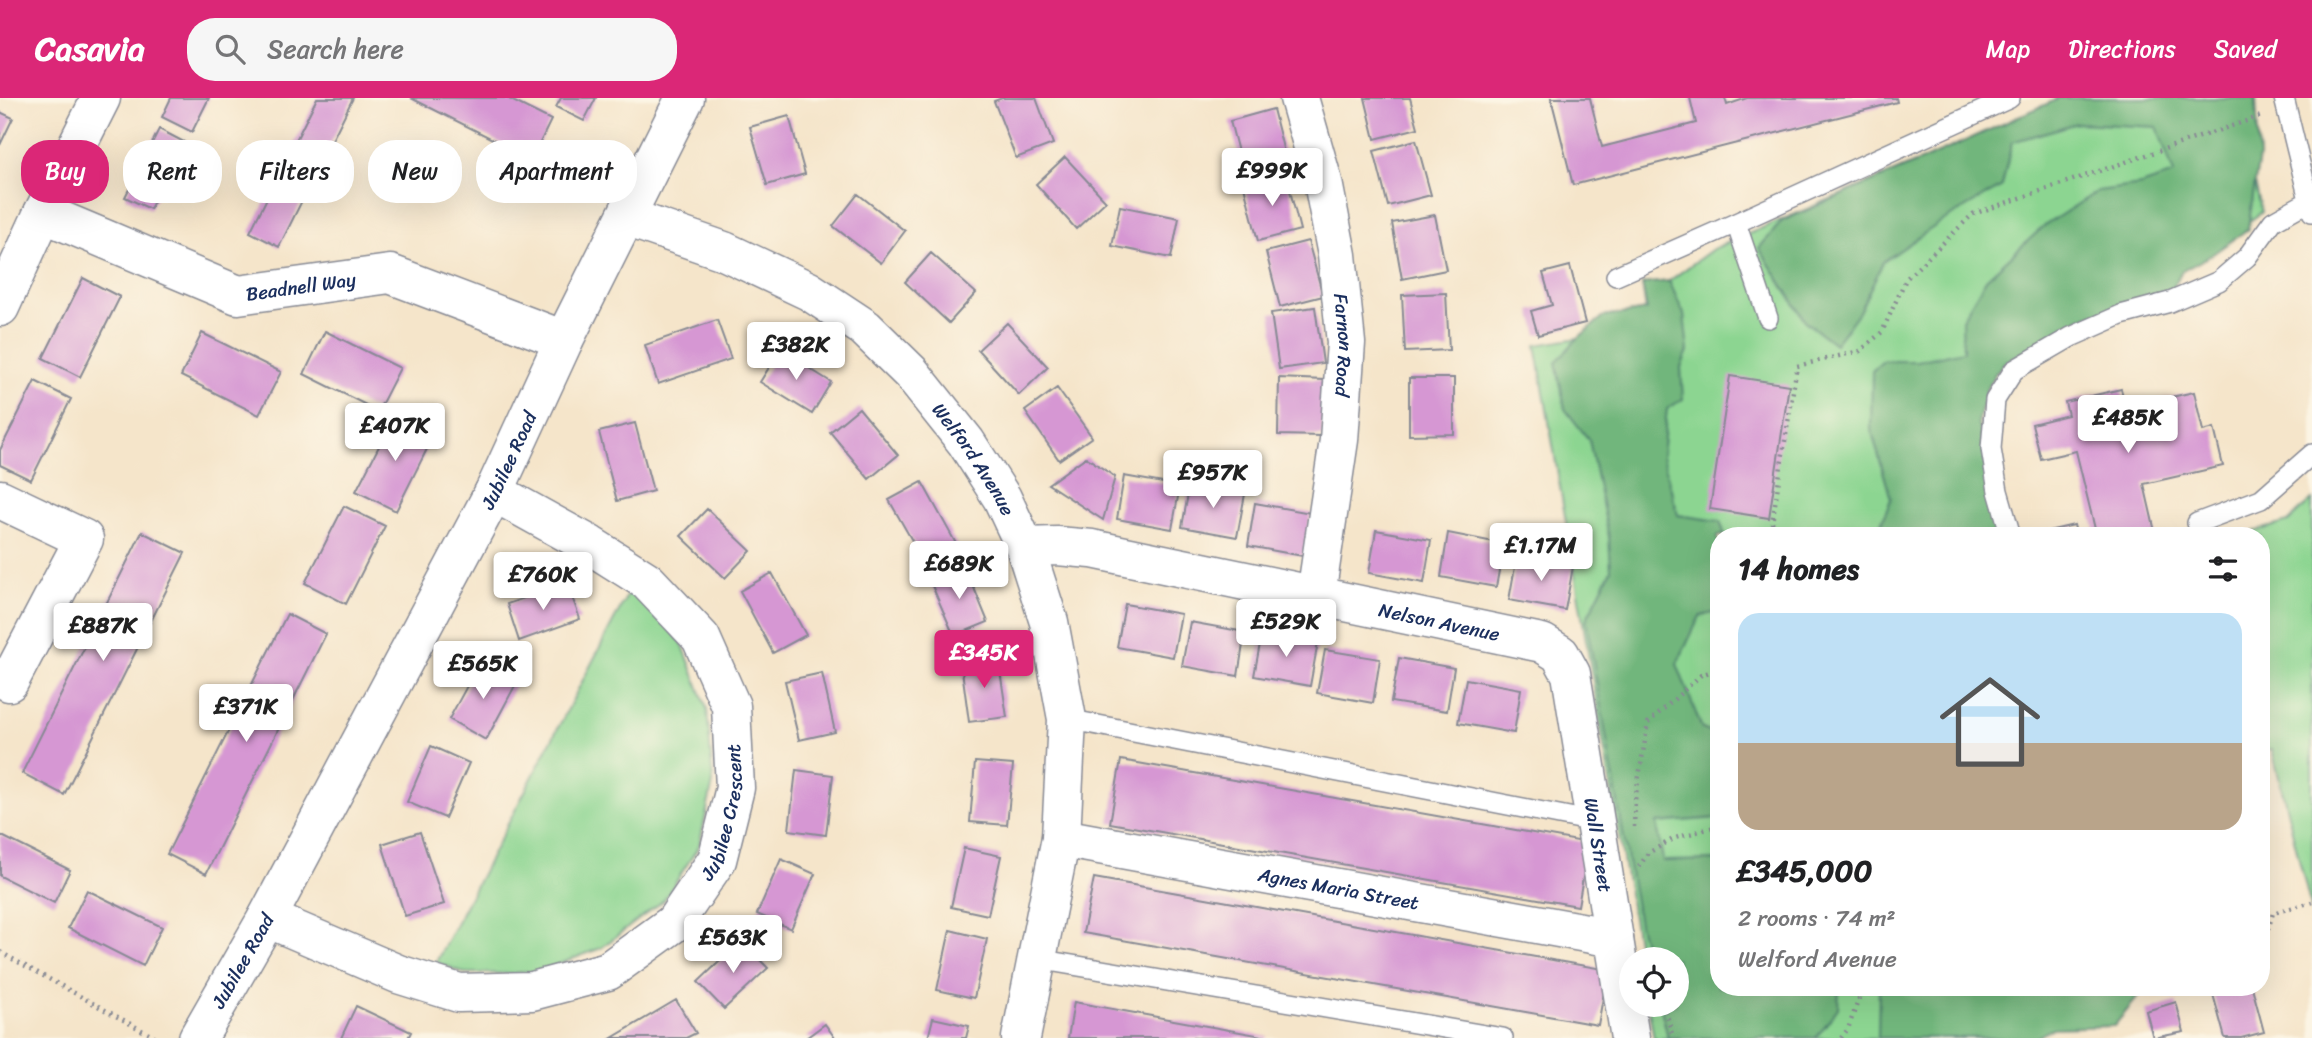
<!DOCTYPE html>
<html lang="en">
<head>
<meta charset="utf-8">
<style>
	:root { --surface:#fff; --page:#f6f6f6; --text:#202124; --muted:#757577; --line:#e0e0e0; --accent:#db2777 }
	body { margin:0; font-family:Sriracha,sans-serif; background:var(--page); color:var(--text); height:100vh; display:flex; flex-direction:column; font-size:26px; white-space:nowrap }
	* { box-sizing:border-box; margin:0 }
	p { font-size:23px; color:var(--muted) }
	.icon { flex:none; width:38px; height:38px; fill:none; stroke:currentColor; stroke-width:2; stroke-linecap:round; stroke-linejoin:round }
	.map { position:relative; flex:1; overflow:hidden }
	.panel { position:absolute; left:1710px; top:429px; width:560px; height:469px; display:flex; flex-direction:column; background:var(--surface); border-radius:28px; box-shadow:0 7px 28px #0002 }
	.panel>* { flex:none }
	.banner { position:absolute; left:21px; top:42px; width:665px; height:63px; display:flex; gap:14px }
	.buttons { position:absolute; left:1619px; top:849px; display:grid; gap:14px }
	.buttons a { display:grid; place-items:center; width:70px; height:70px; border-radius:50%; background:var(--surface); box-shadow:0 7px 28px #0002; font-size:35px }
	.price { position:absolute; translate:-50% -60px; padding:0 16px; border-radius:7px; background:#fff; color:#222; font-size:23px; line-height:46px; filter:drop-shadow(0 2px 4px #0008) }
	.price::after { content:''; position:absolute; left:50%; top:42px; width:21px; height:16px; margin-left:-10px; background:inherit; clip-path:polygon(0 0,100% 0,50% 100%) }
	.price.active { background:var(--accent); color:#fff }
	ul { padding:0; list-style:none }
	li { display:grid; align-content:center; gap:14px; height:371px; padding:0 28px }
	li+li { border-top:2px solid var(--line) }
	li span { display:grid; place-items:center; height:217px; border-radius:21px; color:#555 }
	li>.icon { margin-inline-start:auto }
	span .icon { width:126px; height:126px; fill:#fffc; stroke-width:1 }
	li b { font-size:30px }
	h2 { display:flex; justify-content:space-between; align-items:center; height:84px; padding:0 28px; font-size:30px }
	.chip { padding:0 24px; border-radius:28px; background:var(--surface); box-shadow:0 7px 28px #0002; font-size:24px; line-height:63px }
	.chip.active { background:var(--accent); color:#fff }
	header { display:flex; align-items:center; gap:42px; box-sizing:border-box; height:98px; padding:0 35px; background:var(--accent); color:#fff }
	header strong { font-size:33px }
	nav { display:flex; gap:38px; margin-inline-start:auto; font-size:24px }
	.search { width:490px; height:63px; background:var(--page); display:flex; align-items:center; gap:18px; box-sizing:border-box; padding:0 24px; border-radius:28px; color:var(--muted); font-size:26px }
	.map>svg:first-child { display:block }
</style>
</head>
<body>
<header>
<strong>Casavia</strong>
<div class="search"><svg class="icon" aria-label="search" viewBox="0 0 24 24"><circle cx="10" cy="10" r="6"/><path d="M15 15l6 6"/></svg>Search here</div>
<nav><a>Map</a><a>Directions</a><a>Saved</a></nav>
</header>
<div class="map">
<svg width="2312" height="940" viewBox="0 0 2312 940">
	<rect width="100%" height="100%" fill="#fcf5e5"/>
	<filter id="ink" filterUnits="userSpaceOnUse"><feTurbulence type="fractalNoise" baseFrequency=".0143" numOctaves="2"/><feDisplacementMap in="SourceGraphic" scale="14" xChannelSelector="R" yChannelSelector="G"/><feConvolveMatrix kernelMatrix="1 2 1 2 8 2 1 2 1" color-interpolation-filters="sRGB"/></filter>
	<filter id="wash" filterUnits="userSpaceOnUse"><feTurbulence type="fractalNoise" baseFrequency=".00686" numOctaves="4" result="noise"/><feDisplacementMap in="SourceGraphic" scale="28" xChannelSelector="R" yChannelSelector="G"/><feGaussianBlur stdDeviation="1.57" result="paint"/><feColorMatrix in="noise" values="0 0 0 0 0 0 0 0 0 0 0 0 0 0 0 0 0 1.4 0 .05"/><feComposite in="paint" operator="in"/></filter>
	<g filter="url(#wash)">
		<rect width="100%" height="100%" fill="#f5e5ca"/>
		<path fill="#8cd591" stroke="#548278" stroke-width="2" d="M2060,0h174l28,114 -65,47 -204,102 -24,52 34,122 -285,1v451h410l-183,51h-291l-6,-33 28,-1v-45h-36l-104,-614 42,-7 25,-21 43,-7 -4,-26 27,-3 44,-32 228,-97z
			M2312,402v412l-40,-163 -11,2v-215l-19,-1 46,-13z
			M633,486l49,59 25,66 6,74 -14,63 -35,54 -63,48 -68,26 -69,-1 -28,-11z"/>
		<path fill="#71b67b" stroke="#46726c" stroke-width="2" d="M2060,0h196l3,59 -11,72 -35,25 -32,18 -9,18 -92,29 -75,43 -11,13 -8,15 -8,34 26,111h-128l15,-36 -20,-70 1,-58 11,-10h34l46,-10 -1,-32 24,-40 58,-53 54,-35 43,-6 33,-11 -17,-47 -80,-4 -65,19 -10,44 -58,34 -61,42 -24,50 -24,32 -29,-22 -47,-74 23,-27 159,-69z
			M1669,183l15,33 4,37 -7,16 2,32 -16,10 -5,47 16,59 42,6 5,14 -7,1v76l-18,4 -23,48 25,65 16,6v83l-61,5 6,38 55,-1v127h121l-1,21 -22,30h-148l-8,-33 16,-1v-45h-28l-9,-34 -53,-305 25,-50 -2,-33 -20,-97 -24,-31 -9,-47 22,-24 25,-21 44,-7 -5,-26z
			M1879,889h264l1,3 -30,36 -61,2 -17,10h-158z"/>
		<g id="blocks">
			<path fill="#d697d3" d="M171,0h38l-17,34 -30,-15z
				M317,0h36l-74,149 -29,-15z
				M411,0h96l44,22 -19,39z
				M561,0h35l-12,23 -28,-14z
				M1002,0h34l17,46 -37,14 -22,-57z
				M1365,0h45l8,30 -43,11z
				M1551,0h39l12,49 94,-24 -6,-25h35l2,7 20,-7h149l1,4 -324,83z
				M1273,11l14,55 -43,11 -14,-54z
				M0,14l13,6 -13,27z
				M789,18l16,58 -38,11 -17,-58z
				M159,31l25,13 -34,67 -25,-12z
				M1416,42l15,55 -43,11 -14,-55z
				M1065,59l41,44 -30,28 -40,-45z
				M1286,77l14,55 -42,11 -14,-55z
				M858,96l47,37 -24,32 -48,-37z
				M1120,108l59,12 -8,40 -59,-12z
				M1435,117l11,55 -44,9 -10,-56z
				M1308,143l15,55 -43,11 -14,-55z
				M931,155l45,40 -27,30 -44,-41z
				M1570,168l15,57 -47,12 -7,-24 21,-6 -9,-32z
				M83,180l37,19 -40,80 -37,-19z
				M1446,195l3,57 -44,2 -3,-57z
				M1315,209l8,56 -44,6 -8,-56z
				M717,222l14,39 -73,25 -13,-39z
				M1007,225l41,44 -29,28 -41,-45z
				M325,233l75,37 -22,43 -74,-37z
				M202,235l79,39 -22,43 -78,-39z
				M780,252l51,32 -19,32 -52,-32z
				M1730,278l59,9 -20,133 -59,-9z
				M1279,280l45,2 -2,56 -44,-1z
				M1409,280h45v56l-45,1z
				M35,283l36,18 -40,81 -31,-15v-15z
				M1057,290l35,49 -33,23 -34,-49z
				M2121,291l5,18 68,-15 9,39 11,-3 9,38 -79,18 12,52h-111l-1,-4 30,-7 2,8 19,-4 -19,-78 -35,8 -9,-35 36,-9 -3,-13z
				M859,310l39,47 -29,24 -39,-47z
				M395,317l39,20 -38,76 -40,-20z
				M635,325l18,68 -36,10 -18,-69z
				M1086,359l29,20 -12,43 -55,-36z
				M1124,378l56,10 -8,43 -55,-10z
				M922,384l37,67 -32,18 -38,-67z
				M1190,385l55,11 -8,43 -55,-10z
				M1255,405l56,10 -8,43 -55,-10z
				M344,408l41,20 -39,78 -41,-21z
				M707,411l44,42 -26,27 -44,-42z
				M1376,432l55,10 -7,43 -55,-10z
				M142,434l43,21 -121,242 -42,-22z
				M1448,435l56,11 -8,43 -55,-10z
				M1517,458l56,11 -8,43 -56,-10z
				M965,468l23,56 -34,14 -24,-55z
				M772,475l34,62 -33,18 -33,-62z
				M567,485l13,36 -61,22 -12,-37z
				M1125,506l56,10 -8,43 -56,-10z
				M287,516l39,20 -120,240 -39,-20z
				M1190,524l55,10 -7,44 -56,-10z
				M1262,535l56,9 -8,44 -56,-10z
				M1325,552l55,9 -7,44 -56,-10z
				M998,559l9,60 -38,5 -8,-59z
				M1399,560l55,10 -7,43 -56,-9z
				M480,564l37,20 -31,58 -37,-21z
				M822,575l13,59 -36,8 -14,-59z
				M1466,581l55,10 -7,44 -56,-10z
				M431,648l38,17 -24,55 -38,-16z
				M1121,662l468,83 -11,63 -468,-83z
				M975,664l38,3 -6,60 -37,-3z
				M796,672l37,5 -7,60 -37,-5z
				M420,734l24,72 -39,12 -23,-72z
				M0,737l70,35 -16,33 -54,-27z
				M964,750l37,8 -13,59 -37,-8z
				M781,761l34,15 -24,55 -34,-15z
				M1094,780l514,92 -10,55 -515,-92z
				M87,792l75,37 -19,39 -75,-38z
				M950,832l37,9 -13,59 -37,-8z
				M741,843l27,27 -44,41 -26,-27z
				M2211,889h41l12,45 -23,6h-16z
				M676,902l20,33 -10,5h-74z
				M1074,904l194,35v1h-200z
				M2176,904l8,30 -31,6 -7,-27z
				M356,908l55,26 -3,6h-67z
				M933,920l36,8 -3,12h-38z
				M825,926l10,14h-29z"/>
		</g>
	</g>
	<g filter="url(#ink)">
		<use href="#blocks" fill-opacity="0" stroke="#888a94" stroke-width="2"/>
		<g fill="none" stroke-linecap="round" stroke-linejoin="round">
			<g stroke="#888a94" stroke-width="22">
				<path id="service" d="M2284,0l28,114
					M1616,178l120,-53
					M1768,220l-32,-95 274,-125
					M2197,425l64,-24 51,-45
					M2011,438l-13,-45 -7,-42 4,-49 19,-30 57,-33 50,-22 49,-13 49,-21 28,-24 26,-36 36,-20
					M1067,621l528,103
					M1037,861l466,79"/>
			</g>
			<g stroke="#888a94" stroke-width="41">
				<g id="minor">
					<path id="s1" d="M1299,0l24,84 14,73 9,88 -7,97 -23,155"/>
					<path id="s2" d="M43,115l195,82 152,-21 174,66"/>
					<path id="s3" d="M626,119l98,34 85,40 56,37 46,45 55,69 36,56 23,49 24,75 18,97 -6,119 -40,200"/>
					<path d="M0,209l43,-94 58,-115"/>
					<path d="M0,401l84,40 -75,143 -9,-5"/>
					<path id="s4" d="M1025,449l32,-1 35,3 450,94 18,11 11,20 59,364"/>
					<path id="s5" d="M1061,740l553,100"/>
					<path id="s6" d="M267,820l131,56 61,19 73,-2 76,-20 66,-48 43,-63 18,-72 -4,-82 -30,-68 -54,-57 -57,-36 -96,-53"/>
				</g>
			</g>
			<g stroke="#888a94" stroke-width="41">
				<g id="tertiary">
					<path id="s7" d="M198,940l69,-120 227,-426 70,-152 121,-242"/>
				</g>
			</g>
			<path stroke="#888a94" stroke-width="4.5" stroke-dasharray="2 5" stroke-linecap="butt" d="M1781,438l-9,-13 25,-157 63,-15 22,-19 24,-53 67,-65 291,-99
				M1634,729l1,-27 13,-77 53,-48 17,-6
				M1639,769l9,-14 27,-15 43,-12
				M2261,841h4l8,-26 39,-11
				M0,854l156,86
				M1664,906l9,34
				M1841,940l7,-9 15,-42"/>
			<use href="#service" stroke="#fff" stroke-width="19"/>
			<use href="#minor" stroke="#fff" stroke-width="38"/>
			<use href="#tertiary" stroke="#fff" stroke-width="38"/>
		</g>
	</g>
	<g text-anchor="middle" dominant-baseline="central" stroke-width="7" stroke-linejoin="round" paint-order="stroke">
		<g font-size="19" fill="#1b2f5e" stroke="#fcf5e5">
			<text stroke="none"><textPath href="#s2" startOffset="275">Beadnell Way</textPath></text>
			<text stroke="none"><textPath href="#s1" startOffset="252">Farnon Road</textPath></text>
			<text stroke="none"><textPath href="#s7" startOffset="656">Jubilee Road</textPath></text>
			<text stroke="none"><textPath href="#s3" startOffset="436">Welford Avenue</textPath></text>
			<text stroke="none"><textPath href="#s4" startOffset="422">Nelson Avenue</textPath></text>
			<text stroke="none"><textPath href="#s6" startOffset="564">Jubilee Crescent</textPath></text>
			<text stroke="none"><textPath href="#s4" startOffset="744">Wall Street</textPath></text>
			<text stroke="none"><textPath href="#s5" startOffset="282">Agnes Maria Street</textPath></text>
			<text stroke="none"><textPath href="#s7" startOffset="89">Jubilee Road</textPath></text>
		</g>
	</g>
</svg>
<div class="buttons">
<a><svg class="icon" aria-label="locate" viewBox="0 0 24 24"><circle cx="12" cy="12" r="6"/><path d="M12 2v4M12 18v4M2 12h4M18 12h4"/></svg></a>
</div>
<b class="price" style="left:1272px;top:110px">£999K</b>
<b class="price" style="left:796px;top:284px">£382K</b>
<b class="price" style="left:2128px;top:357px">£485K</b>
<b class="price" style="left:395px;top:365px">£407K</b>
<b class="price" style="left:1213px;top:412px">£957K</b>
<b class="price" style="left:1541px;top:485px">£1.17M</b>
<b class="price" style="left:959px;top:503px">£689K</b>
<b class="price" style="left:543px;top:514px">£760K</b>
<b class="price" style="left:1286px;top:561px">£529K</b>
<b class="price" style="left:103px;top:565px">£887K</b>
<b class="price active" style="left:984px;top:592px">£345K</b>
<b class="price" style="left:483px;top:603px">£565K</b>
<b class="price" style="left:246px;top:646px">£371K</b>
<b class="price" style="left:733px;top:877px">£563K</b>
<div class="banner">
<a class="chip active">Buy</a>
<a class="chip">Rent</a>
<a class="chip">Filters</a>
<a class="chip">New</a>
<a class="chip">Apartment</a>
</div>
<section class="panel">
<h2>14 homes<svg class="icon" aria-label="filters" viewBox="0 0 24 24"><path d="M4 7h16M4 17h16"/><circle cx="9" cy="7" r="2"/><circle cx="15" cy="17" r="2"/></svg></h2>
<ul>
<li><span style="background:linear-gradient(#bfe0f5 60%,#b9a48a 0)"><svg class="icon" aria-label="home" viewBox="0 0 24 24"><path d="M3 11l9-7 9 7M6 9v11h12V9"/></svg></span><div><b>£345,000</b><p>2 rooms · 74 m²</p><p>Welford Avenue</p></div></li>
</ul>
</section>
</div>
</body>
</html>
